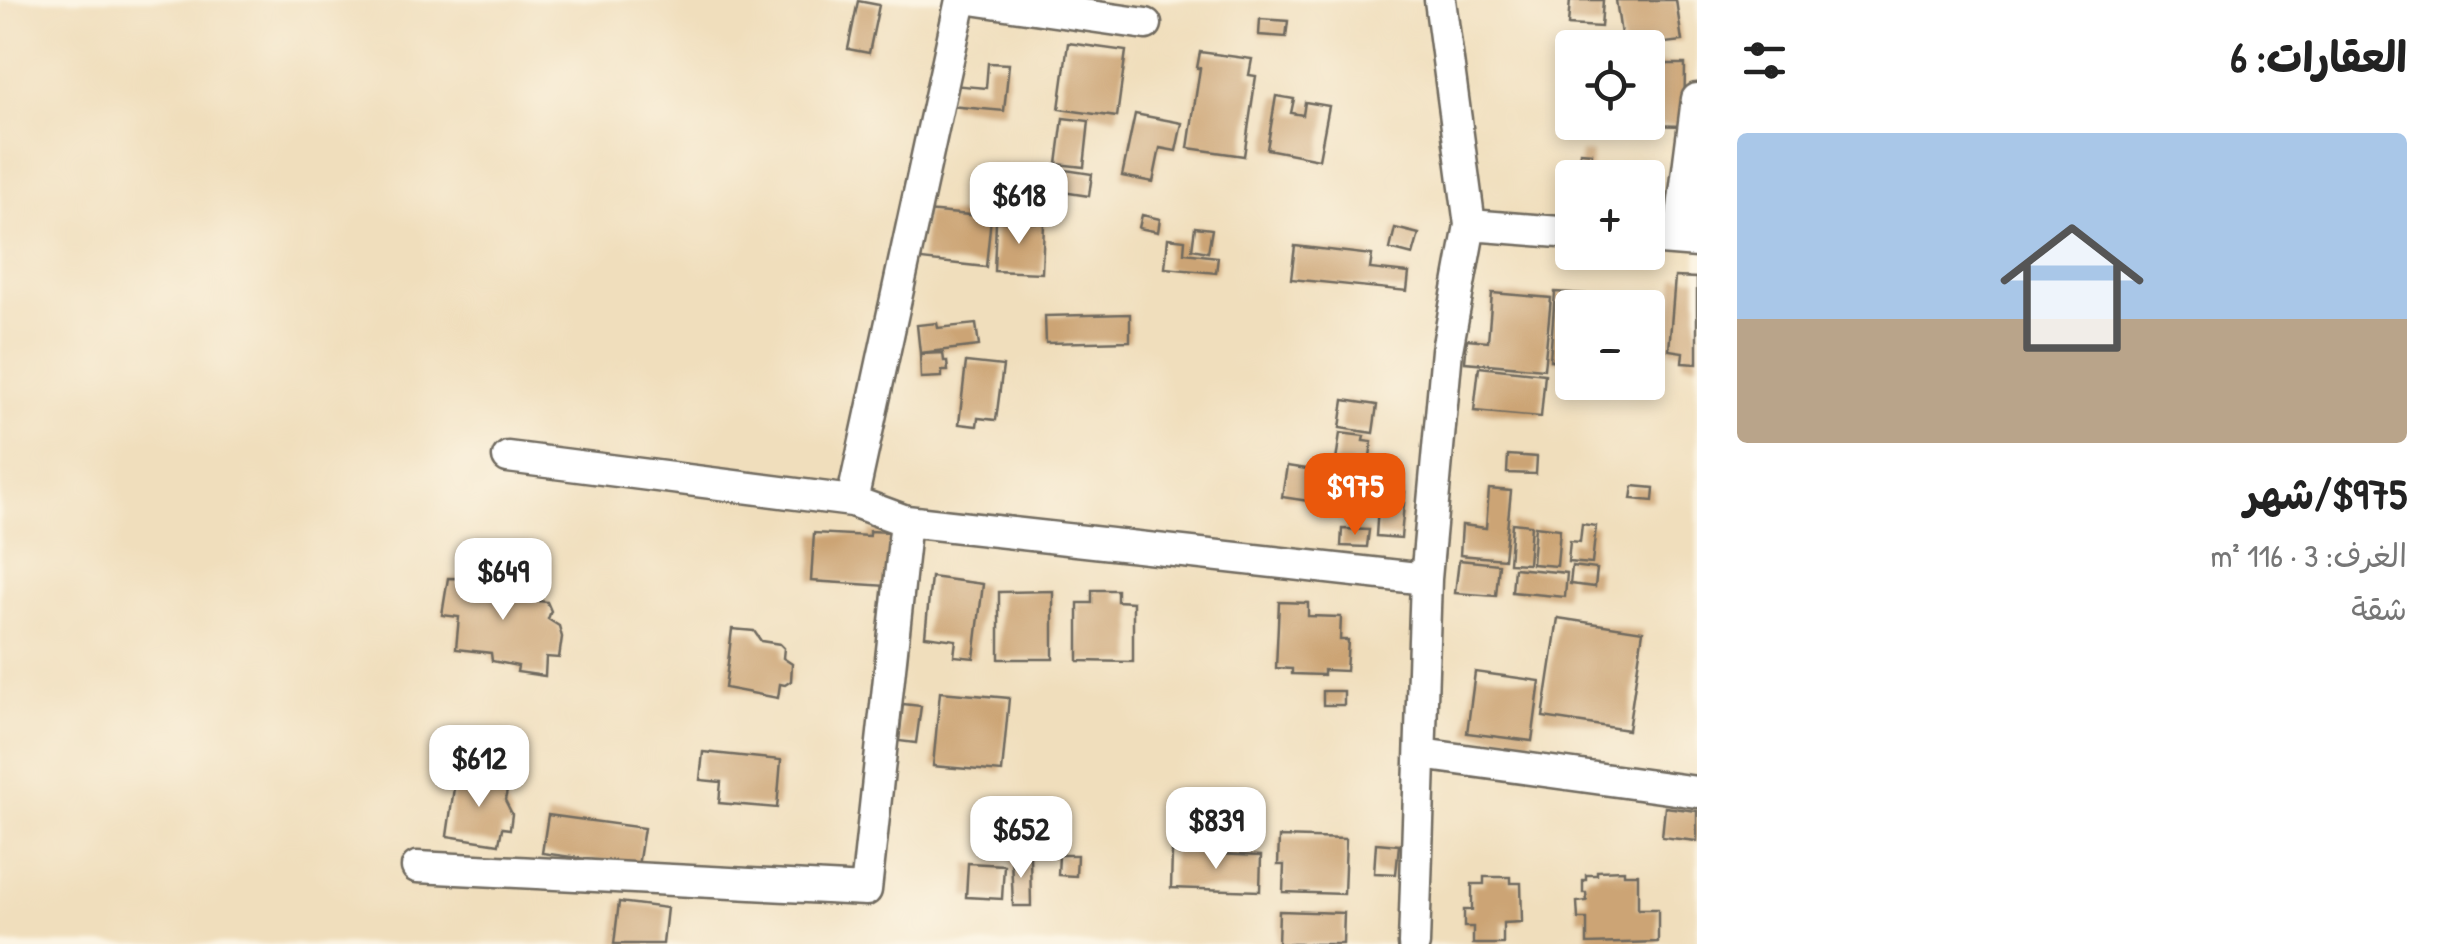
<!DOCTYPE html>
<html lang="ar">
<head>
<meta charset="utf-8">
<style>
	:root { --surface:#fff; --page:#f2f2f2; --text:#222; --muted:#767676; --line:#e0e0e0; --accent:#ea580c }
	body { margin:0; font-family:"Patrick Hand","Playpen Sans Arabic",sans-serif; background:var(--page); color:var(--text); direction:rtl; height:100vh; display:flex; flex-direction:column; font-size:38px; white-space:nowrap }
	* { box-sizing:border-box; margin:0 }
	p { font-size:32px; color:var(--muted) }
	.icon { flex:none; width:55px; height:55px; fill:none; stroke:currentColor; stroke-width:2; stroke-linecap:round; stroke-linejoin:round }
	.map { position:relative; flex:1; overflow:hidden; direction:ltr }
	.details { display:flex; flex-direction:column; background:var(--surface); width:750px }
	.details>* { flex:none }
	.fabs { position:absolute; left:1555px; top:30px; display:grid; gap:20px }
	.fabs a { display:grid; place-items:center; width:110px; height:110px; border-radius:10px; background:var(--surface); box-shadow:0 5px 15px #0003; font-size:50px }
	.price { position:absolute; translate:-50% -85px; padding:0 22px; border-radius:20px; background:#fff; color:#222; font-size:32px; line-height:65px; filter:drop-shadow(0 2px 5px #0008) }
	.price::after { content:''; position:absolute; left:50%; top:60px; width:30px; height:22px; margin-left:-15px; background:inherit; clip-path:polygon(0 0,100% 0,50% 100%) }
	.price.current { background:var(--accent); color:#fff }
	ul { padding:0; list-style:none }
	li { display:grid; align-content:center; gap:20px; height:530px; padding:0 40px }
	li+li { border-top:2px solid var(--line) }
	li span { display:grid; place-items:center; height:310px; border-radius:10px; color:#555 }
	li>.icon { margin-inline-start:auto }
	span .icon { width:180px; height:180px; fill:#fffc; stroke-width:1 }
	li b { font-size:42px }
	h2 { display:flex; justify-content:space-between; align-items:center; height:120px; padding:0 40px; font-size:42px }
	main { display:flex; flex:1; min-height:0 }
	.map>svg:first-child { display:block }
</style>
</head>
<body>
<main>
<section class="details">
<h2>العقارات: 6<svg class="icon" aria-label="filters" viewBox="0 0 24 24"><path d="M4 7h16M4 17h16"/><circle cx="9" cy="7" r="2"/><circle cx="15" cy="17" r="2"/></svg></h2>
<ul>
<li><span style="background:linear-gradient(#a9c7e8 60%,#b9a48a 0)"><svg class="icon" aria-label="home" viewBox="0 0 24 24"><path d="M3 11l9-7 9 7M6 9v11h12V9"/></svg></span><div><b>$975/شهر</b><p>الغرف: 3 · 116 m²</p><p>شقة</p></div></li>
</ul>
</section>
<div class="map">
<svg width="1697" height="944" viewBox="0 0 1697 944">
	<rect width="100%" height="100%" fill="#fcf5e5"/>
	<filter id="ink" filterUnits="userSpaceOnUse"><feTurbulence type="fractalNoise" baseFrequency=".01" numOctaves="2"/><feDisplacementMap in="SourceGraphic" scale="20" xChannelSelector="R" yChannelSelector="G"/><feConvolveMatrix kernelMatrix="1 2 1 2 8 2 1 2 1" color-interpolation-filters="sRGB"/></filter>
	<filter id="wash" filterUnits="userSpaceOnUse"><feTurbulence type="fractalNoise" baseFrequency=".0048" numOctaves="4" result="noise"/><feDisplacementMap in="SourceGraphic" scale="40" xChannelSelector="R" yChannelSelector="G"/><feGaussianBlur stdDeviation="2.25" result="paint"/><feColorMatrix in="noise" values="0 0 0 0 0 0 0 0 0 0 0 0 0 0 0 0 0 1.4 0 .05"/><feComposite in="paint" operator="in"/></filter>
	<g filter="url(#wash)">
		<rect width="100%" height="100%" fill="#f0debc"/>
		<g id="blocks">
			<path fill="#cca475" d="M1570,0h33l-2,27 -33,-2z
				M1616,0h60l6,41 -59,7z
				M858,1l21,4 -10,48 -21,-4z
				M1260,19l28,2 -2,16 -27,-2z
				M1068,43l58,8 -9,66 -58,-8z
				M1200,52l52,7 -3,16 7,1 -12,80 -56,-8 12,-80h-3z
				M1572,60v62h39l1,3 -45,4 -5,-68z
				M988,63l21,1 -5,47 -54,-5 2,-21 34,3z
				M1648,64h37l-1,62 -36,-1z
				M1276,96l18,3 -3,14 12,2 2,-13 24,4 -10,53 -52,-10z
				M1135,114l47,9 -6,28 -16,-3 -7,34 -31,-6z
				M1063,118l26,3 -5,46 -27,-3z
				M1580,152l12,1 -1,18 51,4v3h-64z
				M1059,169l33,5 -3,22 -33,-5z
				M926,211l65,6 -5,50 -65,-7z
				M1142,215l18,4 -2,13 -19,-4z
				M996,221l48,2 -2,50 -48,-2z
				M1195,227l17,2 -4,23 -16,-3z
				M1395,228l24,6 -6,21 -23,-6z
				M1168,238l17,2 -1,13 34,4 -2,16 -51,-5z
				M1295,246l77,9 -2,14 39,4 -2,18 -116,-12z
				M1675,277l22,1v86l-15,-1 1,-11 -14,-2z
				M1555,292l58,4 -1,12h-40v54l-22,-2z
				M1492,293l59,5 -7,71 -79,-7 2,-23 21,2z
				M1130,314v27l-84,2 -1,-27z
				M937,323l1,5 38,-4 3,22 -59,7 -3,-28z
				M1648,348l8,1 -1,6 8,1 -1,18 -14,-1z
				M943,353l1,8h3l1,10h-6v6l-21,1 -1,-24z
				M966,362l37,4 -7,54 -18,-2 -1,8 -18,-2z
				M1479,367l66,7 -4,43 -67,-6z
				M1344,400l33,5 -4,28 -33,-5z
				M1340,433l24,3 -1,5 9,1 -3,22 -17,-3 -2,9 -15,-2z
				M1508,455l29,2 -1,17 -29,-1z
				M1287,466l66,10 -5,31 -66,-10z
				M1383,468l15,1 -1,18 -15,-1z
				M1633,486l21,2 -1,13 -22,-2z
				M1489,489l22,2 -7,68 -44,-4 2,-30 24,3z
				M1379,490l26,2 -4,46 -25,-2z
				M1512,523l19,2 -3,39 -19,-1z
				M1582,524l14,2 -4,38 -24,-2 2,-21 10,1z
				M1535,526l25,3 -3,37 -25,-2z
				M1342,529l27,1 -2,17 -26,-1z
				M869,531l22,1 -4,54 -76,-5 3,-48 55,3z
				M1459,560l40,4 -3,32 -41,-3z
				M1572,566l25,3 -2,18 -25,-3z
				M1514,568l53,5 -2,24 -53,-5z
				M931,577l52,7 -9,74 -20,-2 2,-16 -31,-4z
				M448,578l43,1 8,9 7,-7h10l10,5 3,5 -1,9 19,2 4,9 -3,8 11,7 3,11 -3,21 -13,-1 -1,19 -28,-4 1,-6 -26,-5 -1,-8 -35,-4 3,-32 -17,-2z
				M1092,590h25v11l16,1v60l-55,-1v-58h14z
				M1053,591v68h-54v-67z
				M1279,602l29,1v13l33,1 -1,23h8l-2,31 -22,-1v5l-32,-1v-5l-16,-1z
				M1558,618l85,13 -15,99 -85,-13z
				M732,629l22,2 7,10 19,3 4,4 -1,10 9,6 -1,17 -6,4 -5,-1 -2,14 -53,-10z
				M1475,672l65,9 -8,60 -65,-8z
				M1323,691h21v14h-21z
				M940,692l69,6 -7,74 -69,-6z
				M903,704l18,2 -5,37 -17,-2z
				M703,752l78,8 -4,48 -58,-5 2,-21 -21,-2z
				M480,770l8,7 1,7 13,3 5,4 -2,9 7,14 -2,15 -8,-1 -3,16 -52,-8 8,-55 12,1 6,-9z
				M1665,807l32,4v30l-35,-4z
				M548,815l96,13 -6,38 -96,-13z
				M1279,837l67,2 -2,55 -61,-2 1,-27h-6z
				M1376,843l23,2 -3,29 -22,-1z
				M1172,852l89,4 -1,35 -89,-3z
				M1030,855l1,51h-18l-2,-50z
				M1059,855h18l-1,21 -18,-1z
				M968,863l36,2 -2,34 -36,-2z
				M1624,870v4h14v35h20v33l-71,2v-25h-9l-1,-17 10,-1 -1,-8h-3v-13h3v-5h11v-4z
				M1484,877h26v6h11l1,39 -19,1v21h-30v-17h-9v-17h8v-26h12z
				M619,902l48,6 -4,36h-49z
				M1279,911l65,2 -1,31h-65z"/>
		</g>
	</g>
	<g filter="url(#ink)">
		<use href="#blocks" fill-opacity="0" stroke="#706a5e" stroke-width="2.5"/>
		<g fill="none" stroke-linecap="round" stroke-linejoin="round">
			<g stroke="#706a5e" stroke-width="35">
				<path id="street" d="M978,0l168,24
					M1470,225l102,8
					M1648,238l49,4
					M1679,240l18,-141
					M508,457l344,44 54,20 520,58
					M852,501l109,-501
					M1421,754l276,38
					M417,867l449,23 40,-369
					M1414,944l12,-365 21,-229 23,-125 -30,-225"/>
			</g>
			<use href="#street" stroke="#fff" stroke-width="30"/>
		</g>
	</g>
</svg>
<div class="fabs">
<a><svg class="icon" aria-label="locate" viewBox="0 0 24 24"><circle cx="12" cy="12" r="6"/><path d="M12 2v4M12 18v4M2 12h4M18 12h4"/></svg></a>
<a>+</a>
<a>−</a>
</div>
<b class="price" style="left:1019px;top:247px">$618</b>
<b class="price current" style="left:1355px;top:538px">$975</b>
<b class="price" style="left:503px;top:623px">$649</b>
<b class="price" style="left:479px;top:810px">$612</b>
<b class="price" style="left:1216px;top:872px">$839</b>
<b class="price" style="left:1021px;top:881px">$652</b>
</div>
</main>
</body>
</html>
